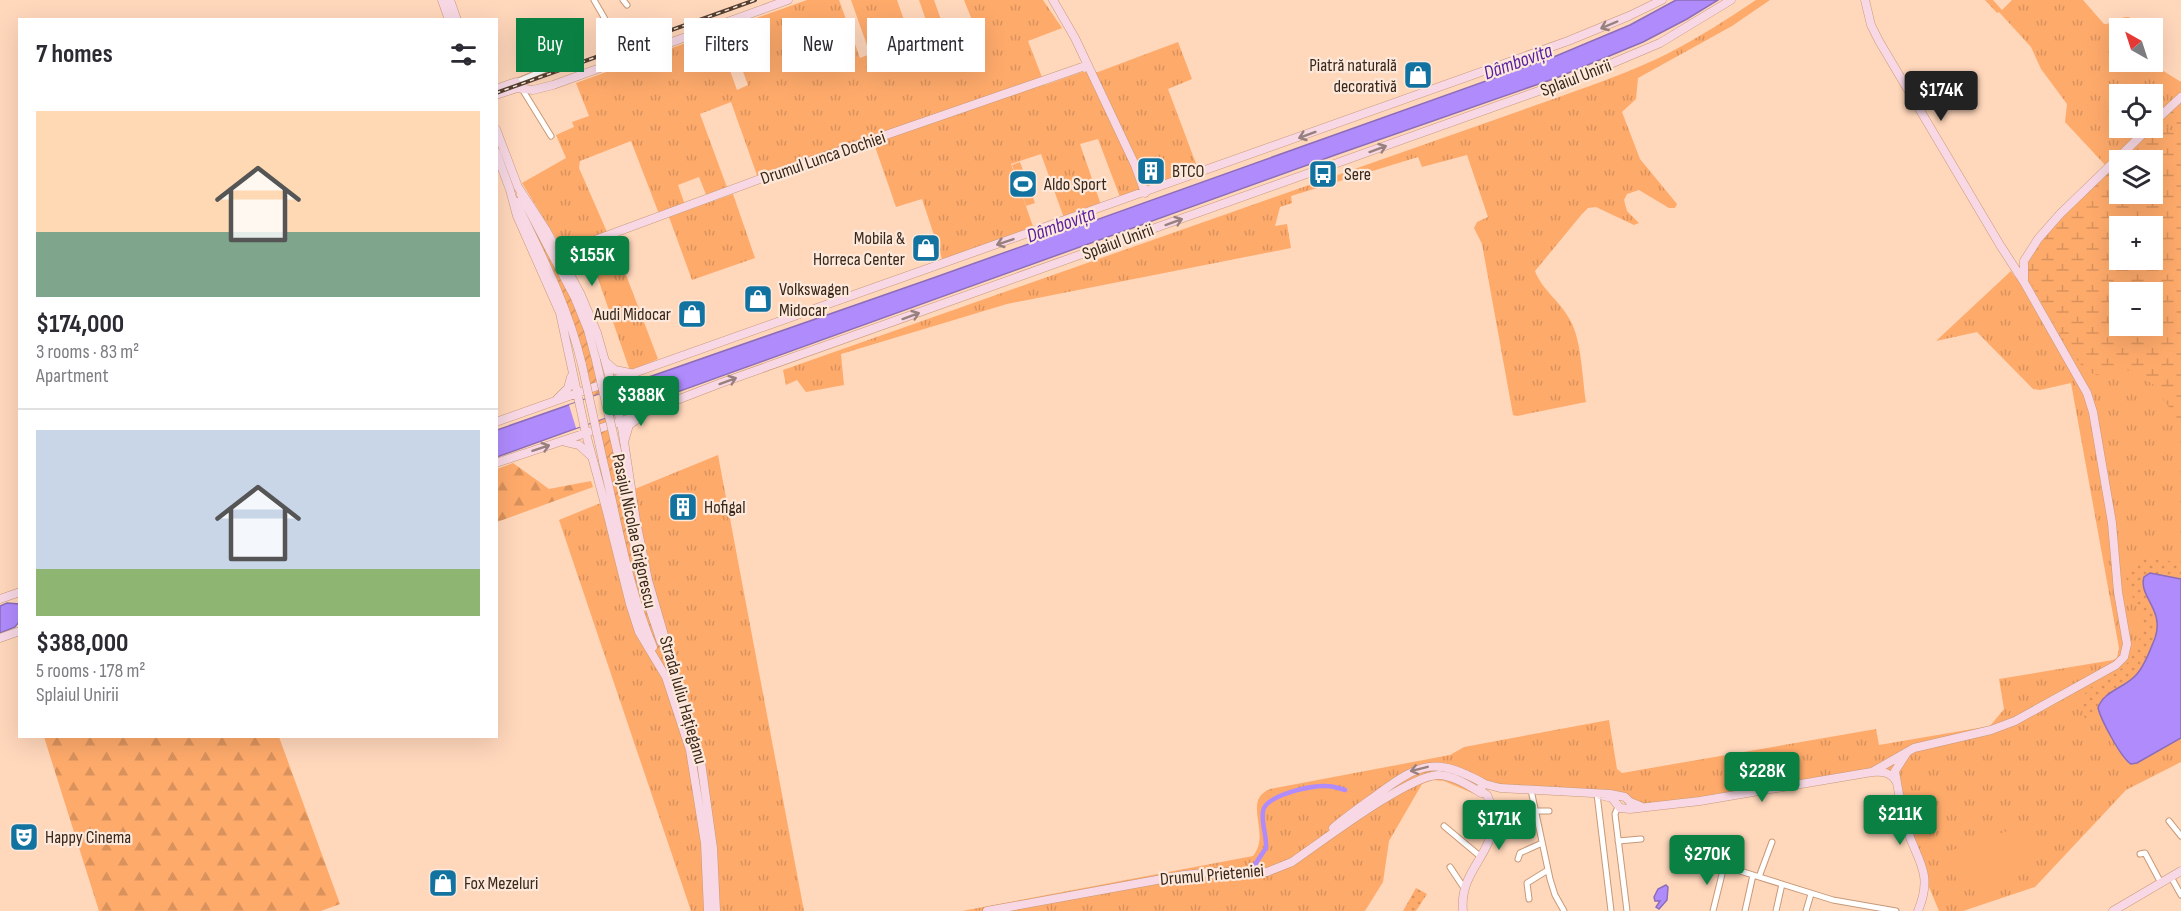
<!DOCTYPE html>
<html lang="en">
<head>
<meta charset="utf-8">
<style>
	:root { --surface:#fff; --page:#f2f2f3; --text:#2b2b33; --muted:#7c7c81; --line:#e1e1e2; --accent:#0b8043 }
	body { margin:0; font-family:"Sofia Sans Condensed",sans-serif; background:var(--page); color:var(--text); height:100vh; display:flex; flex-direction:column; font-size:22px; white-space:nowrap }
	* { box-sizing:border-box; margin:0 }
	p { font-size:20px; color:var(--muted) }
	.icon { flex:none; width:33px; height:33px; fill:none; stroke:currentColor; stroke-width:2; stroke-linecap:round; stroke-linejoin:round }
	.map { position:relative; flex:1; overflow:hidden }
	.panel { position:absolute; left:18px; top:18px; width:480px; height:720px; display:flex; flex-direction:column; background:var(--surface); border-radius:0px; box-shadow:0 6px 24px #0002 }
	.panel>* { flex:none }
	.top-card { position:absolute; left:516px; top:18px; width:570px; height:54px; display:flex; gap:12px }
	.needle { width:39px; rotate:321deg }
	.buttons { position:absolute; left:2109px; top:18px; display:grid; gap:12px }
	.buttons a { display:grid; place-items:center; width:54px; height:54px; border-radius:0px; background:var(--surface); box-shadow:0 6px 24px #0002; font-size:30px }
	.price { position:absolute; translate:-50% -51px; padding:0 14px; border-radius:6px; background:var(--accent); color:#fff; font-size:20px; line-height:39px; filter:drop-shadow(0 2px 3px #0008) }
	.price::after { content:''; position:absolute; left:50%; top:36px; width:18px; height:14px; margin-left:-9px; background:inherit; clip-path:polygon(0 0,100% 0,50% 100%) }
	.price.active { background:#222; color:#fff }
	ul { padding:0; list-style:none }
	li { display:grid; align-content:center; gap:12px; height:318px; padding:0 18px }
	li+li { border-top:2px solid var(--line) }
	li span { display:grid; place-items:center; height:186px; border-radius:0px; color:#555 }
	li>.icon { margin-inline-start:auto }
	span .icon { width:108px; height:108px; fill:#fffc; stroke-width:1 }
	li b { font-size:26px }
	h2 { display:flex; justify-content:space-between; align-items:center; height:72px; padding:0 18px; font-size:26px }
	.chip { padding:0 21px; border-radius:0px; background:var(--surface); box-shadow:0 6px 24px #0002; font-size:21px; line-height:54px }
	.chip.active { background:var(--accent); color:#fff }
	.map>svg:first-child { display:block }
</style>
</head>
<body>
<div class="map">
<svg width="2181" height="911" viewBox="0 0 2181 911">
	<defs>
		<pattern id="grass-tufts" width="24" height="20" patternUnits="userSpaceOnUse" patternTransform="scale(1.5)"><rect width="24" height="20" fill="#feaa6b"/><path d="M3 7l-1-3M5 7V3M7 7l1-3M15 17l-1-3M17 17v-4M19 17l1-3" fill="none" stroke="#da925c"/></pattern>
		<pattern id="forest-firs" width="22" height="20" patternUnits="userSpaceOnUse" patternTransform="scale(1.5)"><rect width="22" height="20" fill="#feaa6b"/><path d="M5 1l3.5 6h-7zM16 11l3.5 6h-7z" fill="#da925c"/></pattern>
		<pattern id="wetland-marsh" width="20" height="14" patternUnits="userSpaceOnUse" patternTransform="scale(1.5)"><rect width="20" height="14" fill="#feaa6b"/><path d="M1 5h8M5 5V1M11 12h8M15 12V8" fill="none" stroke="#da925c"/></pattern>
		<pattern id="park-dots" width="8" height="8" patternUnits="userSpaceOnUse" patternTransform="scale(1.5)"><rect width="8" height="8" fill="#feaa6b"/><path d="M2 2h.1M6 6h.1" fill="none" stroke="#da925c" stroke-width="1.8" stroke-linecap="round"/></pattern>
		<pattern id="garden-furrows" width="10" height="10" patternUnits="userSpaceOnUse" patternTransform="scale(1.5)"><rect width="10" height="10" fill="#feaa6b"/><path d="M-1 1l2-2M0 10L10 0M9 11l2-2" fill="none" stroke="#da925c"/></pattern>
	</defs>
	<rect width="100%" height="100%" fill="#ffd7bb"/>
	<path fill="url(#grass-tufts)" fill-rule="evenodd" d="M807,0h32l21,58 10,-4 -19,-54h46l14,40 20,-5 -12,-35h15l11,31 27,-11 -8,-20h79l19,28 -34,13 17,44 37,-13h16l80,-30 14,37 -24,10 30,80 -78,28 -22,-58 -18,5 21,61 -37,13 -23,-64 -30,10 23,65 -91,33 -21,-63 -26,8 -24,-69 -114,40 -27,-76 -31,12 28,76 -21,7 -8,-20 -21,8 7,20 -26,9 -28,-73 -51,20 -1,7 28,64 -45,16 -40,-65 44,-25 -10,-23 18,-8 -2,-5 17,-6 -13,-33 140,-51 21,58 11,-5 -9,-24 7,-3 -5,-11 -6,2 -7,-21z
		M1756,0h14l-38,26 -94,52 -2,21 -14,13 18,47 37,45 -2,4h-6l-30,-18 -12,4 -3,6 3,11 12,12 -5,2 -38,-18 -8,1 -6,6 -47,57c7,19 26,31 35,49 12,21 12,58 16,82l-69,14 -4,-1 -31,-171 -8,-16 3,-6 11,-5 -21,-62 -45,12 -4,-10 -127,39 1,7 -12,4 -5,19 12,-2 4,24 -284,56 -166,50 3,31 -38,7 -9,-12 -11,5 -3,-15 779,-274c36,-13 73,-26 107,-43 30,-16 59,-34 87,-53z
		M1985,0h8l9,10 10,-10h71l21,24c10,0 16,-8 25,-7l9,11h-18v34h29l32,20v11l-28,28 -1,-27h-32v34h25l-39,38 -41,-44 2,-18 -26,-35 -10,-22 -32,-35 -2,1z
		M2181,101v661l-55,28 -91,97 -72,24h-24l-10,-24 -3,-15 -17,-44 -9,-43 -16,-12 -229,30h-21l-9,-8 -126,-9 -8,-5 -6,1 -4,-5 -6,4 7,16 -38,-16 -11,-1 -11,4 -33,57 -6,41 -18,29h-403l291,-55c19,-23 -12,-55 17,-67l180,-34 14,-8 145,-27 8,49 5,4 254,-44 3,16 111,-19 14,-17 -5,-30 114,-19 4,-2 2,-10 -48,-265 -31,7 -7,-1 -56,-57 -41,9 75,-70 4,6 11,-9 32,-48 61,-58 1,32h32v-34h-31zM2120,226h32v34h-32zM2120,292h32v34h-32z
		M733,194l22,64 -63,22 -23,-63z
		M612,238l46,121 -28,12 -43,-124z
		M718,455l86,456h-113l-132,-391z"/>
	<path fill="url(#forest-firs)" d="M513,463l36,26 42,-8 2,6 -96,35v-53z
		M44,737h235l61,167 -19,7h-222z"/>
	<path fill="url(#wetland-marsh)" fill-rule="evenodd" d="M2181,101v28l-12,-12v-4z
		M2161,121l20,19v285l-27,-40 -20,-14 -12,-3 -22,8 -9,-3 -11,-9c-12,-18 -56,-82 -54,-101 3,-19 76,-85 93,-101l1,32h32v-34h-31zM2120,226h32v34h-32zM2120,292h32v34h-32z"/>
	<path fill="url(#park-dots)" d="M2147,557l34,6v16c-15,0 -21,-7 -37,-2 -4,15 12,28 14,43 1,15 -15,50 -26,59 -11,9 -26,13 -33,25l1,9 -14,8c-15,-36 17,-37 37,-54 8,-6 13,-18 16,-27 1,-5 4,-9 4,-14 0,-25 -40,-55 4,-69z
		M1416,888l11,6 -11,17h-13z"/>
	<path fill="url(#garden-furrows)" d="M519,199l56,106 11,31 26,107 24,129 39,112 24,82 12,93 3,52h-3l-8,-98 -7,-47 -19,-66 -35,-90 -11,-37 -48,-211z"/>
	<path fill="#feaa6b" d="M1020,162l15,41 -9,3 -14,-41z
		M2022,826l14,39 -75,27 -14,-40z"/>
	<path fill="#af8bfc" stroke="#8c6db8" stroke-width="1.5" d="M1676,0h42l-31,19 -44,23 -87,36 -218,76 -841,303v-27l436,-152 623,-222 74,-31z
		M2150,573l31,6v159l-44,25 -6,1c-10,-6 -30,-44 -33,-56 5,-17 27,-20 38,-33 9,-9 14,-25 19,-37 10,-28 -17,-42 -11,-61z
		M7,603l12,1v18l-4,5 -15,6v-27z
		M1666,885l2,2 -1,13 -8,9 -3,-2 4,-6h-5l-1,-4 4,-8z"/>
	<path fill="#ffd7bb" d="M621,387l6,23 -51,18 -7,-23z"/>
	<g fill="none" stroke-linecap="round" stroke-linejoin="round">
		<path stroke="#af8bfc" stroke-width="4.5" d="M1254,866l12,-18c1,-12 -5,-25 -3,-37 3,-16 49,-26 63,-25 7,0 13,2 19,4"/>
		<g stroke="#c89977" stroke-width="7">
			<path id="street" d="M594,0l15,26
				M623,0l4,5
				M516,82l45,-19
				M522,89l29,47
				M1531,790l19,89 5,16 9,16
				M1597,794l14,117
				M1618,807l-3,7 12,97
				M1535,811h14
				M2169,821l12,15
				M1444,826l37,31
				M1618,841l23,-2
				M2140,854l5,-1 16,30
				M1706,858l18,8 109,34 63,11
				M1518,859l2,-6 22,-10
				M1450,867l14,21
				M1759,877l13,-35
				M2171,877l10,18
				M1529,899l-2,-16 21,-13
				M1713,911l11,-45
				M1745,911l8,-36
				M1776,911l6,-27
				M1806,911l5,-17"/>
		</g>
		<g stroke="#c89977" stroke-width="9">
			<path id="secondary" d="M442,0l7,20
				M450,0l7,20
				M1053,0l22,38 60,127 10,28
				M1865,0l6,25 8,16 121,204 24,37 63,111 6,19 19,111 6,69 9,52 -3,13 -8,8 -101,56 -24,9 -77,18 -42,24
				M496,89l20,-7 6,7
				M496,95l21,-7 16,2 20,-5 235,-85
				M2152,124l29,-27
				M496,129l22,58 28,43 35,65 16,38 14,49 11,46 14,93 12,59 53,182 12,86 3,63
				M496,152l14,38 7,26 43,97 26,121 21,78 23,92 9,28 27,45 24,73 15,93 3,68
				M521,195l54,103 13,32 8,30
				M516,202c26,54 52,104 66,163
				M560,253l219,-81 309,-107
				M2024,280v-19l14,-22 22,-25 89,-86
				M606,362l9,8 15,3
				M557,399l11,-11 3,-11
				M496,422l1072,-381 61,-25 33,-16
				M625,439l4,-14 10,-7
				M566,442l13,3 12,11
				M618,455l23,127 20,60
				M603,461c15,63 25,127 50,186
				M496,463l129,-43 96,-37 868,-310 71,-30 71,-43
				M0,599l20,-7
				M0,638l20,-7
				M1906,754l-11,17c3,18 6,37 11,55 11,36 28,46 12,85
				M1487,795l-6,-4v-4l4,-3 15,4 110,6 15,3 5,5 10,4
				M1600,795l12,3 8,10 10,1 70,-8 172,-29c10,-1 20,0 25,11
				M1333,828c14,-12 30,-23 45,-34 43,-32 58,-37 107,-10
				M987,911l197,-36 31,-3h52l25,-10c28,-19 118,-88 147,-87 15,1 29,10 42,18
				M1463,911c-5,-49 48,-63 24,-116
				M2113,911l68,-40"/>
		</g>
		<use href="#street" stroke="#fff" stroke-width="5"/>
		<use href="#secondary" stroke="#f7d8e4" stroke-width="8"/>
		<g stroke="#553f30" stroke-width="4">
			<path id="rail" d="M496,93l259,-93"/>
		</g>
		<use href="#rail" stroke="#fde9db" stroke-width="1.5" stroke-dasharray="4.5" stroke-linecap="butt"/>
		<g stroke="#c89977" stroke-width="9" stroke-linecap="butt">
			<path id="secondary-bridge" d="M596,360l22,95
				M582,365l21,96"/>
		</g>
		<use href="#secondary-bridge" stroke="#f7d8e4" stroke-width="8"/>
	</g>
	<defs><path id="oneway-shaft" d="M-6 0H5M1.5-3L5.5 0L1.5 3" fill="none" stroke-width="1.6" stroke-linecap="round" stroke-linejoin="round" transform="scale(1.5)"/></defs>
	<g stroke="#98807f">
		<use href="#oneway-shaft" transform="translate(1609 25) rotate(157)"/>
		<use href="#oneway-shaft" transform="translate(1307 135) rotate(160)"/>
		<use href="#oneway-shaft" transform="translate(1378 149) rotate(-20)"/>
		<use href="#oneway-shaft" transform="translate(1174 222) rotate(-20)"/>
		<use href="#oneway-shaft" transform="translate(1005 242) rotate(161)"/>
		<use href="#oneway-shaft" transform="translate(911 316) rotate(-20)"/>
		<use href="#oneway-shaft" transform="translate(728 381) rotate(-20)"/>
		<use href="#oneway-shaft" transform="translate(541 448) rotate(-18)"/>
		<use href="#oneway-shaft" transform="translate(1419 769) rotate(166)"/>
	</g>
	<defs>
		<g id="shop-square" transform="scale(1.5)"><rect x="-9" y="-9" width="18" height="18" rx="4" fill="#1373a0" stroke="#fde9db"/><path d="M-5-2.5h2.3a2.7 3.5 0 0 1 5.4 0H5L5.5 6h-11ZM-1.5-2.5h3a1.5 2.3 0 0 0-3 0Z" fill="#fff"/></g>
		<g id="building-square" transform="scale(1.5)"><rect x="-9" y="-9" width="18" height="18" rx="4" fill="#1373a0" stroke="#fde9db"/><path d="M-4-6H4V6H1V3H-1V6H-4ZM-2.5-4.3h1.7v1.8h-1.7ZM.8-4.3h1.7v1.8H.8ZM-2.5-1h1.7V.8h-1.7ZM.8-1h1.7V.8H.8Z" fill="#fff"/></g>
		<g id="bus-square" transform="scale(1.5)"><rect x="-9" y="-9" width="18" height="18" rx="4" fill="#1373a0" stroke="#fde9db"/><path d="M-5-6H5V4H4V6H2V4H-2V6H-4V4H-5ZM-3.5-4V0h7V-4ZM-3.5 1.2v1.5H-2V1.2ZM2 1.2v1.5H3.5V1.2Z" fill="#fff"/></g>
		<g id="stadium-square" transform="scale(1.5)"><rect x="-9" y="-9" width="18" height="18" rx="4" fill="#1373a0" stroke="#fde9db"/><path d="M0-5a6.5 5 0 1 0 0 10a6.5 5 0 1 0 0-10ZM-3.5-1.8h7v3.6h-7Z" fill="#fff"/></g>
		<g id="theatre-square" transform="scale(1.5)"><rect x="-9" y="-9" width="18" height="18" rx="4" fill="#1373a0" stroke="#fde9db"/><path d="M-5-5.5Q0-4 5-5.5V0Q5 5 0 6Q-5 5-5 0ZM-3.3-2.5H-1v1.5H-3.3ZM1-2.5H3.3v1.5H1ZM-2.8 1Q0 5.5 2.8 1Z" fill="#fff"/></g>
	</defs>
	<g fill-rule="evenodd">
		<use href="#shop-square" x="1418" y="75"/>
		<use href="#building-square" x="1151" y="171"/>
		<use href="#bus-square" x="1323" y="174"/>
		<use href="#stadium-square" x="1023" y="184"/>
		<use href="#shop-square" x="926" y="248"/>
		<use href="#shop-square" x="758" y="299"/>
		<use href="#shop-square" x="692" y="314"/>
		<use href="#building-square" x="683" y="507"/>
		<use href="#theatre-square" x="24" y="837"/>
		<use href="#shop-square" x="443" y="883"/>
	</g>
	<g text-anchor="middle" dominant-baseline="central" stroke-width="4.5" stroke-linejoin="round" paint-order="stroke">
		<g font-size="18" fill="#3a271a" stroke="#fde9db" text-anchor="start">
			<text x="1397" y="65" text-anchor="end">Piatră naturală<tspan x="1397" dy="21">decorativă</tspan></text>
			<text x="1172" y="171">BTCO</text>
			<text x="1344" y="174">Sere</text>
			<text x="1044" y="184">Aldo Sport</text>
			<text x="905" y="238" text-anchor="end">Mobila &amp;<tspan x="905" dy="21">Horreca Center</tspan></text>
			<text x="779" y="289">Volkswagen<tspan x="779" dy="21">Midocar</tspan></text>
			<text x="671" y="314" text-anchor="end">Audi Midocar</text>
			<text x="704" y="507">Hofigal</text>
			<text x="45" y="837">Happy Cinema</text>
			<text x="464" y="883">Fox Mezeluri</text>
		</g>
		<g font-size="18" fill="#3a271a" stroke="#fde9db">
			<text transform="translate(1576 78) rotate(-21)">Splaiul Unirii</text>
			<text transform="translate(823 158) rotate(-19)">Drumul Lunca Dochiei</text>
			<text transform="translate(1118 242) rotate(-20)">Splaiul Unirii</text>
			<text transform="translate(634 531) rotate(78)">Pasajul Nicolae Grigorescu</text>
			<text transform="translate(683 700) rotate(74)">Strada Iuliu Hațieganu</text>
			<text transform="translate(1212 875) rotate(-5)">Drumul Prieteniei</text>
		</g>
		<g font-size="20" font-style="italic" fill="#581ea2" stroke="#fde9db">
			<text transform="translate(1518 62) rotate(-20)">Dâmbovița</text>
			<text transform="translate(1061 225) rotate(-20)">Dâmbovița</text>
		</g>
	</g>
</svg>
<div class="buttons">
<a><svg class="needle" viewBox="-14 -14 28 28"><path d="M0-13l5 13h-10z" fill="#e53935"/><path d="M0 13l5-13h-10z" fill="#7c7c81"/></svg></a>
<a><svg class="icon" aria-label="locate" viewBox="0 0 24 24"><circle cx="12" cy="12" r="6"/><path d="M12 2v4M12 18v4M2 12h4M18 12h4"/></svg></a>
<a><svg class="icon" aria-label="layers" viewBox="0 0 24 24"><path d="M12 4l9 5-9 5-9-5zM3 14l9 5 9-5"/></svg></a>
<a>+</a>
<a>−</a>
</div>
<b class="price active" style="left:1941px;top:122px">$174K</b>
<b class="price" style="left:592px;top:287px">$155K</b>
<b class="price" style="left:641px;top:427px">$388K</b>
<b class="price" style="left:1762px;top:803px">$228K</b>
<b class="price" style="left:1900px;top:846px">$211K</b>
<b class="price" style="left:1499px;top:851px">$171K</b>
<b class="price" style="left:1707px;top:886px">$270K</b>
<div class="top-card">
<a class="chip active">Buy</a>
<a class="chip">Rent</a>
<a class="chip">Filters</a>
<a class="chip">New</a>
<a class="chip">Apartment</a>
</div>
<section class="panel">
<h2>7 homes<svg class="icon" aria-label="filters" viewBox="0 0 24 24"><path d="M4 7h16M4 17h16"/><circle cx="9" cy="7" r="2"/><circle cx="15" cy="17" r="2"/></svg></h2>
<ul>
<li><span style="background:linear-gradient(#ffd9b3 65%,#7fa58c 0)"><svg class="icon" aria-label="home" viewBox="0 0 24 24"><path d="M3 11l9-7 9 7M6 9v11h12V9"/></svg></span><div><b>$174,000</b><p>3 rooms · 83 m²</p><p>Apartment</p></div></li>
<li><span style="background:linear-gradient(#c9d6e8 75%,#8fb573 0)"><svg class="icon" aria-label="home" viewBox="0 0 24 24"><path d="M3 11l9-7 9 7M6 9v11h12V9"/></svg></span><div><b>$388,000</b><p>5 rooms · 178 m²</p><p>Splaiul Unirii</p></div></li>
</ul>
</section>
</div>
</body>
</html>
